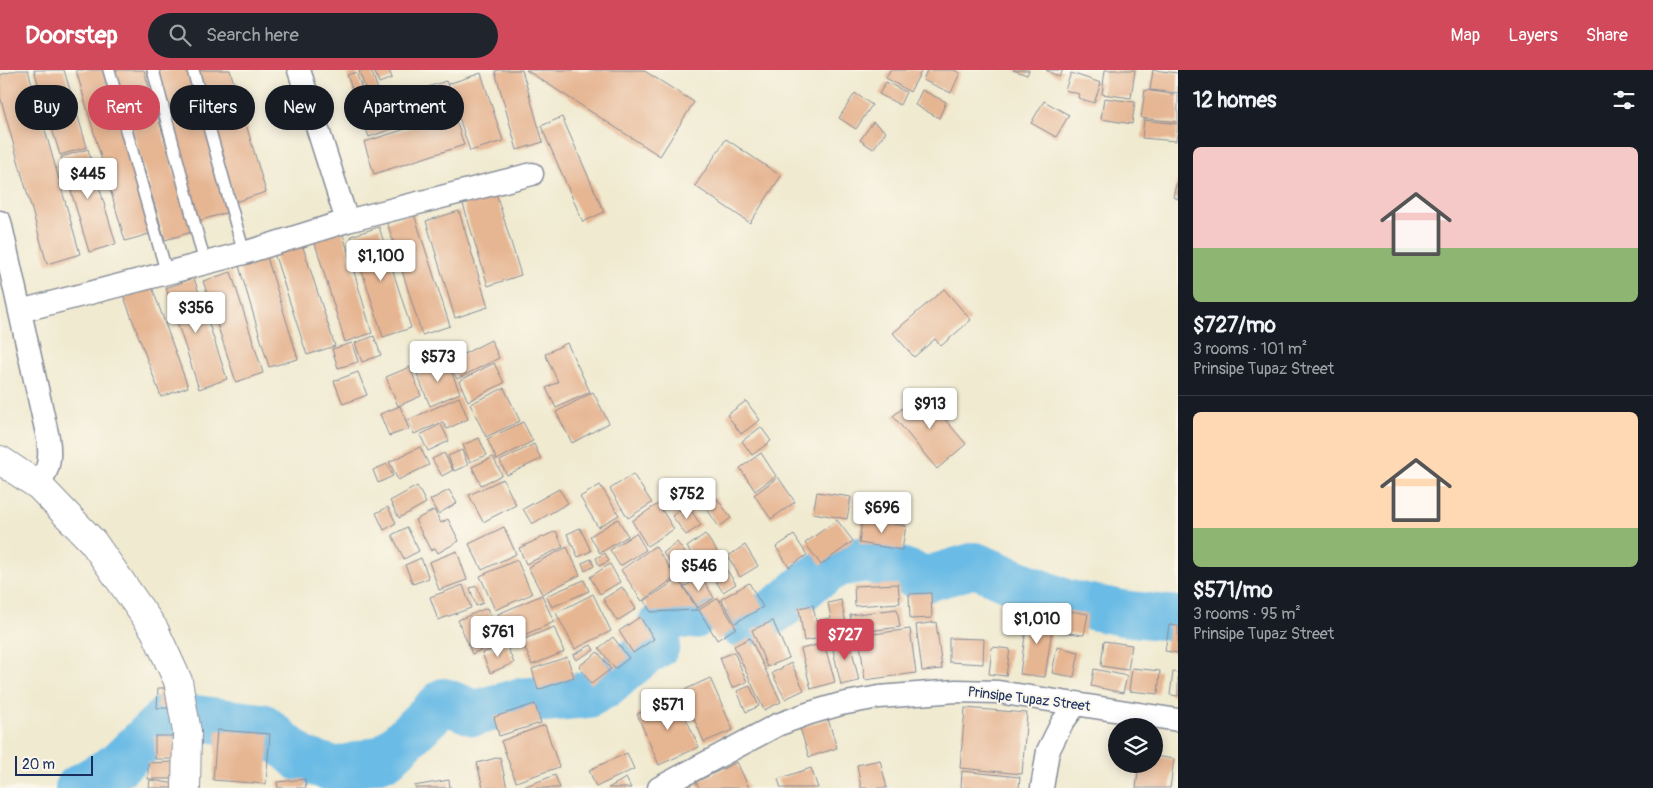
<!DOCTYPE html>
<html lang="en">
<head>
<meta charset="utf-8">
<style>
	:root { --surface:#171b24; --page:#20242c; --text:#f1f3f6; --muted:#9ea1a6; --line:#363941; --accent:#d1495b }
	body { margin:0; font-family:Pangolin,sans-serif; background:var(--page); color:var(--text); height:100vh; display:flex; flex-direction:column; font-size:19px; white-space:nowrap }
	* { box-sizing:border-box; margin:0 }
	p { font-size:16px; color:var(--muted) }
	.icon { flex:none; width:28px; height:28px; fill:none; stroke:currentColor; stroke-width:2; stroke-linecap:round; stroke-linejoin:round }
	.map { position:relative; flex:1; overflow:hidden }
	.panel { display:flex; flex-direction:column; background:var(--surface); width:475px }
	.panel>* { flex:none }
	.top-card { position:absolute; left:15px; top:15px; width:475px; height:45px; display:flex; gap:10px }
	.controls { position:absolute; left:1108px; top:648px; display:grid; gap:10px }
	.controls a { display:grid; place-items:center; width:55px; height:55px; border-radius:50%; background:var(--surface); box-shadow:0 2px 12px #0003; font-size:25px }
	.scale { position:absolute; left:15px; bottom:12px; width:78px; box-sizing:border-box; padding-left:5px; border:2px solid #1b2f5e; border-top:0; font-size:14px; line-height:18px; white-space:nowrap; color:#1b2f5e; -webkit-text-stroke:4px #fbf7ec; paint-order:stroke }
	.price { position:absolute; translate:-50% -42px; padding:0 11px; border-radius:5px; background:#fff; color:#222; font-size:16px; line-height:32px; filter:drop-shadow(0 1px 2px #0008) }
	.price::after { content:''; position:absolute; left:50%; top:30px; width:15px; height:11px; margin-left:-8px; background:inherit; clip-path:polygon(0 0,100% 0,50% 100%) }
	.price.on { background:var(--accent); color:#fff }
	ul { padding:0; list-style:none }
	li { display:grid; align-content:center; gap:10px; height:265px; padding:0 15px }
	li+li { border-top:1px solid var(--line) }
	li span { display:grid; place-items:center; height:155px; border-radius:8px; color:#555 }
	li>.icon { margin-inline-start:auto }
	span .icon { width:90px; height:90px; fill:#fffc; stroke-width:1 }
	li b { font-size:21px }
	h2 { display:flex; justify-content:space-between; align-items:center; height:60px; padding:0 15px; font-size:21px }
	.pill { padding:0 18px; border-radius:22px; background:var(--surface); box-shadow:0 2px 12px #0003; font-size:18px; line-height:45px }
	.pill.on { background:var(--accent); color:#fff }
	header { display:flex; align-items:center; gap:30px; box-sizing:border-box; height:70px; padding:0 25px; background:var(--accent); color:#fff }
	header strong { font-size:24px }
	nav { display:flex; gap:28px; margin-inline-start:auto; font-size:18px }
	.search { width:350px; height:45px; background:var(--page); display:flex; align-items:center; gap:12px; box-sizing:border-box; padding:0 18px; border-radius:28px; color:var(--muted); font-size:19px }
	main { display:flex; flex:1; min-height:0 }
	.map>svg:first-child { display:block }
</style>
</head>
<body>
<header>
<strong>Doorstep</strong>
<div class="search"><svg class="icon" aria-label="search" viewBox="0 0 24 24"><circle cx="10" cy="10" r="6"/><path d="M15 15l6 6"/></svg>Search here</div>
<nav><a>Map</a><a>Layers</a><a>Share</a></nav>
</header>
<main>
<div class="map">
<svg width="1178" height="718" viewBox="0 0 1178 718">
	<rect width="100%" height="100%" fill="#fbf7ec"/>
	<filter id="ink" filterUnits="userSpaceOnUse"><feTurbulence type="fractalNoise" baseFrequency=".02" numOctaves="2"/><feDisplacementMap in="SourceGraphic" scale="10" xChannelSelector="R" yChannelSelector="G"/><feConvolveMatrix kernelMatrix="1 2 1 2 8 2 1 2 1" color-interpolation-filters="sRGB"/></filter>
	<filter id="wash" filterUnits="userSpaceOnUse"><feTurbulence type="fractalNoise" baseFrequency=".0096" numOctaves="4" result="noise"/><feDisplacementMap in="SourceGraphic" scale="20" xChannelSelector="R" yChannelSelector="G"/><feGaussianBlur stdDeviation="1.12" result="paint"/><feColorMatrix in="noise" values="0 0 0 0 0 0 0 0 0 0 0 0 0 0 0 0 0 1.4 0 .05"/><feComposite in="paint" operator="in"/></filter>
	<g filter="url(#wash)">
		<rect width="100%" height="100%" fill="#f0ead0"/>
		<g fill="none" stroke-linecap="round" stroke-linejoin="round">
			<path stroke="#6abbe5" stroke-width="46" d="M742,556l29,-13 16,-11 25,-22 26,-16 29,-5 60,20 48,-14 90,37 57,11 56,6
				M195,648l67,8 39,33 36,11 49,-13 58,-56 31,12 45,-12 68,-6 16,-9 38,-31 15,-10 2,-18 16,-12 19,1
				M78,718l40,-23 52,-50"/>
		</g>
		<g id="blocks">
			<path fill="#e6b592" d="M17,0h11l52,184 -33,10 -47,-168v-21z
				M34,0h30l23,77 -27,8z
				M76,0h30l47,163 -28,8z
				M115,0h29l48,162 -27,8z
				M155,0h34l40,142 -31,9z
				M197,0h33l36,122 -31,10z
				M361,0h10l8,22 -11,4 -9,-25z
				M374,0h15l3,8 -13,5z
				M499,0h23l21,72 -26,8 -22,-79z
				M526,0h117l51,32 -34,54z
				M890,0h32l-12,22 -24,-14z
				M927,0h27l6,3 -9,20 -28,-13z
				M1013,0h16l-2,5z
				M1046,0h17l-4,7z
				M1105,0h30l-4,28 -29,-4z
				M1153,0l25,3v20l-28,-3z
				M356,2l9,25 -9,3 -9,-25z
				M481,3l22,68 -33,10 -22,-67z
				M1071,3l30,10 -7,20 -16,-5 1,-4 -14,-4z
				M446,11l9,26 -86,30 -10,-27z
				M886,12l20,10 -6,13 -21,-11z
				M922,20l24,12 -7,16 -24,-13z
				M1145,20l33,5v27l-37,-4z
				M855,23l17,12 -16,24 -17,-11z
				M1104,28l31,4 -3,22 -31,-5z
				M1044,31l25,14 -13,22 -25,-14z
				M454,44l10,31 -90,29 -10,-32z
				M562,47l42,95 -21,10 -42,-96z
				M1144,50l34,4 -2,17 -34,-3z
				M873,52l13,10 -13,17 -13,-9z
				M726,69l55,37 -31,47 -55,-37z
				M88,79l28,95 -27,8 -28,-95z
				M1177,111h1v18l-5,-2z
				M496,123l25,82 -33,11 -25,-82z
				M459,141l29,96 -33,11 -29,-97z
				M414,144l36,112 -28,9 -35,-113z
				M379,157l32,101 -28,9 -32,-101z
				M342,161l30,102 -27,9 -31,-102z
				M302,174l33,102 -28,9 -33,-102z
				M267,187l31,102 -29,8 -30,-101z
				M231,202l32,101 -27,9 -33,-101z
				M194,208l33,101 -28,10 -33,-101z
				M152,217l36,100 -27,10 -37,-100z
				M944,219l27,31 -30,26 -6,-7 -21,18 -21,-24z
				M374,266l7,19 -19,7 -7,-19z
				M491,270l8,18 -42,21 -9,-17z
				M352,273l6,19 -20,6 -6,-19z
				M567,273l23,49 -34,16 -10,-20 12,-6 -13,-28z
				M447,291l13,32 -30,13 -13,-32z
				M494,293l10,20 -36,18 -9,-20z
				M410,297l11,29 -23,10 -12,-29z
				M358,302l9,23 -24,9 -9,-23z
				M504,318l16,33 -34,16 -16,-33z
				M593,322l16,31 -37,20 -16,-31z
				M922,322l44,52 -29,25 -44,-53z
				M459,327l9,22 -21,10 -4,-7 -29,12 -6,-14z
				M746,331l14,19 -19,14 -14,-19z
				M400,336l9,23 -20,7 -9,-22z
				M523,352l10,19 -36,19 -10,-21z
				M441,354l8,17 -21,10 -8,-16z
				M761,357l10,14 -19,14 -10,-14z
				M479,368l8,17 -17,7 -7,-17z
				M534,374l7,15 -34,16 -7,-14z
				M420,377l9,18 -31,15 -9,-18z
				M462,380l6,15 -14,6 -6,-15z
				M444,383l9,17 -11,6 -10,-17z
				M761,383l15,23 -21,15 -15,-23z
				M493,387l9,18 -21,10 -9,-18z
				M387,394l6,12 -15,7 -5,-13z
				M633,404l19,29 -24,15 -18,-29z
				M778,407l17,25 -24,17 -17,-24z
				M503,409l13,26 -33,17 -14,-27z
				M600,415l19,30 -21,12 -18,-30z
				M417,416l9,17 -27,15 -9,-17z
				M559,419l9,14 -36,21 -9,-15z
				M449,420l8,13 -19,11 -8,-14z
				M817,422l34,5 -4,22 -34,-6z
				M716,427l15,21 -12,9 -14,-21z
				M658,434l16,25 -27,17 -15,-25z
				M687,435l14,20 -15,10 -14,-19z
				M388,437l8,16 -12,7 -8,-17z
				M434,440l7,13 7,-4 11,22 -21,12 -3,-5 -4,3 -16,-31z
				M618,449l10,17 -28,17 -10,-17z
				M862,449l44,7 -4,24 -43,-7z
				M837,450l16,21 -32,24 -16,-22z
				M407,457l12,24 -15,8 -12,-24z
				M504,457l12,27 -34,16 -13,-26z
				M580,458l11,23 -13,6 -11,-23z
				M556,461l7,16 -37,17 -7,-16z
				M636,463l10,17 -26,16 -10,-16z
				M705,464l12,17 -18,13 -12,-17z
				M794,465l13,20 -18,12 -13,-20z
				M677,472l22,30 -15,10 -21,-29z
				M745,475l13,21 -18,11 -12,-21z
				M655,476l21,31 -34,24 -21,-31z
				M567,477l13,28 -38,19 -14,-27z
				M457,481l10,29 -28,10 -10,-28z
				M605,483l4,8 -10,5 -3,-8z
				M421,488l8,20 -16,6 -8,-19z
				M591,489l3,7 -9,5 -3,-8z
				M517,490l15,34 -37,16 -15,-34z
				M610,494l10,18 -20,12 -10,-17z
				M726,499l10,15 -13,8 -10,-15z
				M701,506l13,22 -16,10 -14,-21z
				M678,509l20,31 -47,2 -7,-11z
				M584,510l5,11 -37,16 -6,-11z
				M749,513l14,24 -28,16 -14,-24z
				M898,514l2,19 -45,3 -1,-20z
				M463,515l8,23 -33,12 -8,-23z
				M477,516l6,17 -7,3 -6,-18z
				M622,517l14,22 -19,12 -14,-22z
				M931,523l1,25 -22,1 -1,-25z
				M593,524l18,37 -36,18 -19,-36z
				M542,525l12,27 -44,19 -12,-27z
				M718,528l18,30 -19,12 -18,-30z
				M841,530l7,33 -44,8 -5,-33 14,-3 3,16 15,-3 -3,-15z
				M487,538l14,33 -29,13 -14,-34z
				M897,539l3,18 -47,6 -3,-18z
				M1064,540l24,4 -4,21 -23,-3z
				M1028,543l26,3 -9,61 -25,-3z
				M640,547l14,22 -21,14 -14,-22z
				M773,551l16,37 -22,9 -15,-37z
				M936,552l6,47 -20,2 -6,-46z
				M1169,555l9,1v27l-13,-2z
				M554,557l10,25 -32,13 -10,-25z
				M910,559l6,44 -51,7 -6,-44z
				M613,567l16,21 -14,11 -16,-21z
				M849,567l10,44 -18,4 -10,-44z
				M750,568l31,64 -17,8 -30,-64z
				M949,568l35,1 -1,25 -34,-2z
				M1104,571l28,4 -4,25 -27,-4z
				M824,573l11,39 -24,7 -10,-40z
				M506,574l8,19 -24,10 -8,-20z
				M591,575l3,5 -18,10 -3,-5z
				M992,577l18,2 -4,27 -17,-2z
				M1057,577l22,5 -5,25 -22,-4z
				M598,582l13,17 -20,15 -12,-18z
				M734,582l13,30 -15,6 -12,-30z
				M567,587l7,20 -36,13 -6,-21z
				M791,593l13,27 -19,9 -13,-26z
				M1132,598l28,3 -2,23 -29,-3z
				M1094,599l33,7 -4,17 -32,-7z
				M1173,602l5,1v23l-8,-1z
				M710,608l23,52 -29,12 -22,-51z
				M750,616l9,20 -13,6 -9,-21z
				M158,618h14v20h-15z
				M676,626l23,51 -40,18 -22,-51z
				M535,634l6,19 -42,13 -5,-19z
				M965,638l62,5 -5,61 -62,-6z
				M828,649l9,29 -28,9 -9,-29z
				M545,655l14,42 -43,15 -15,-41z
				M217,660l53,4 -4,50 -53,-4z
				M155,666h19l1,23h-20z
				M627,683l7,16 -38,18 -7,-17z
				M1154,686l20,3 -4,29h-34l3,-24h15z
				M500,687l7,31h-24l-6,-25z
				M880,690l7,28h-26l-4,-23z
				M174,692v17h-26v-16z
				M737,692l12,26h-50l-3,-6z
				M811,698l7,20h-37l-3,-9z
				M962,701l58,6 -1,11h-58z
				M555,705l5,13h-39z
				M626,708l5,10h-23z
				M305,709l1,9h-28l-1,-6z
				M150,710l27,4 -1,4h-27z
				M449,710l1,8h-35l-1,-2z"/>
		</g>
	</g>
	<g filter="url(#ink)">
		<use href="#blocks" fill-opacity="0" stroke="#868c97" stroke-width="1"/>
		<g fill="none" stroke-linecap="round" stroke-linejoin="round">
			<g stroke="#868c97" stroke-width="14">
				<path id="lane" d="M109,0l58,204
					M153,0l52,193
					M193,0l51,183"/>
			</g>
			<g stroke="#868c97" stroke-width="25">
				<path id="street" d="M299,0l48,151
					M0,152l48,216c3,20 1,30 -9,48
					M20,241l224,-58 103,-32 185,-47
					M659,718l118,-63 33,-12 31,-9 38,-7 77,-6 42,1 180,28
					M1042,718l6,-37 14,-28 15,-20"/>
			</g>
			<g stroke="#868c97" stroke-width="30">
				<path id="secondary" d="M0,390l39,26 54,56 61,87 24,52 9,51 -1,56"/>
			</g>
			<use href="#lane" stroke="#fff" stroke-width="11"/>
			<use href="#street" stroke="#fff" stroke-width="22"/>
			<use href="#secondary" stroke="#fff" stroke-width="28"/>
		</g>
	</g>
	<g text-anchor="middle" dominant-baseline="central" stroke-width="4" stroke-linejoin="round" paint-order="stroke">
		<g font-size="14" fill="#1b2f5e" stroke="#fbf7ec">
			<text transform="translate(1029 629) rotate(7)">Prinsipe Tupaz Street</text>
		</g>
	</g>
</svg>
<div class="controls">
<a><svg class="icon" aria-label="layers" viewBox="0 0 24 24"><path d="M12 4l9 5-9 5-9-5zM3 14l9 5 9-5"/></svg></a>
</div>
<div class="scale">20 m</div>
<b class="price" style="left:88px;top:130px">$445</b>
<b class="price" style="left:381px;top:212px">$1,100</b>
<b class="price" style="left:196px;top:264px">$356</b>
<b class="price" style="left:438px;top:313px">$573</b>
<b class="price" style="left:930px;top:360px">$913</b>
<b class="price" style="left:687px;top:450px">$752</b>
<b class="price" style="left:882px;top:464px">$696</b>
<b class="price" style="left:699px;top:522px">$546</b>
<b class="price" style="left:1037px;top:575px">$1,010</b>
<b class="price" style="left:498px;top:588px">$761</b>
<b class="price on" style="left:845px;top:591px">$727</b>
<b class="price" style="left:668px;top:661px">$571</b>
<div class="top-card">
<a class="pill">Buy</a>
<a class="pill on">Rent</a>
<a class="pill">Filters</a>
<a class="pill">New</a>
<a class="pill">Apartment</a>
</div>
</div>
<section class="panel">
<h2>12 homes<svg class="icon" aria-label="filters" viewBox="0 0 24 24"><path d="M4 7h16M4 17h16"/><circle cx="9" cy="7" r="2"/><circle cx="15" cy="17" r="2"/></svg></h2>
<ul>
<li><span style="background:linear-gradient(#f6c9c9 65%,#8fb573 0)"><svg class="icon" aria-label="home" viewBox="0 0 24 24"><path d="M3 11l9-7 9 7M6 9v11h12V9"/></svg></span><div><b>$727/mo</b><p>3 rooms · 101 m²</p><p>Prinsipe Tupaz Street</p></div></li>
<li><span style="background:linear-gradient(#ffd9b3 75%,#8fb573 0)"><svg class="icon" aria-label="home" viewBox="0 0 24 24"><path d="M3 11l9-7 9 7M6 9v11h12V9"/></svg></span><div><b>$571/mo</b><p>3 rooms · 95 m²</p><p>Prinsipe Tupaz Street</p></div></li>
</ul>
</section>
</main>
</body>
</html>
